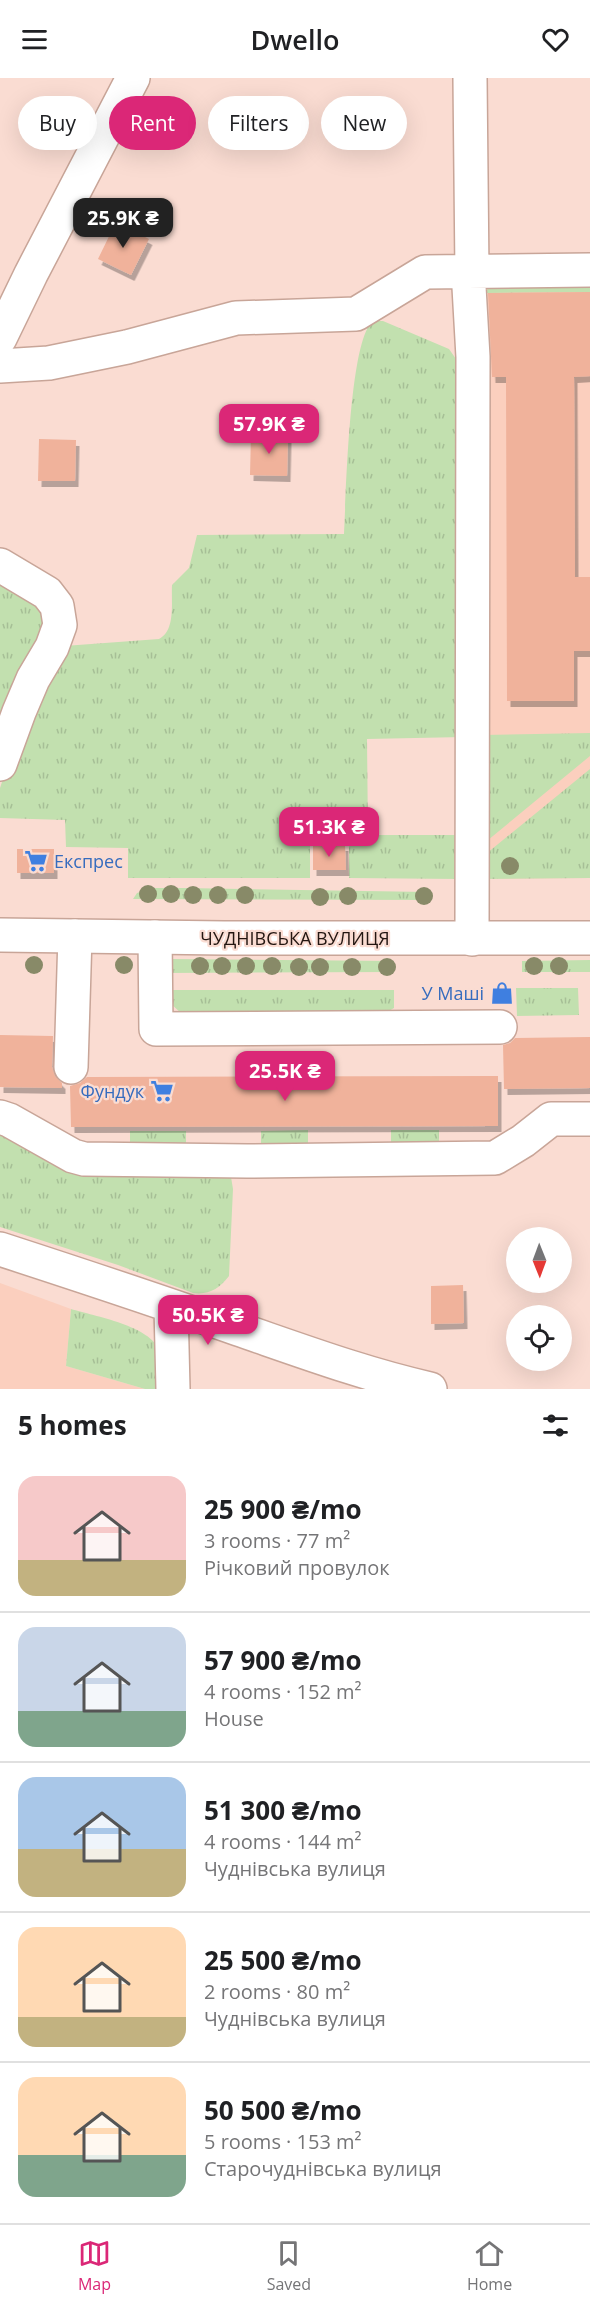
<!DOCTYPE html>
<html lang="en">
<head>
<meta charset="utf-8">
<style>
	:root { --surface:#fff; --page:#f6f6f6; --text:#202124; --muted:#757577; --line:#e0e0e0; --accent:#db2777 }
	body { margin:0; font-family:"Open Sans",sans-serif; background:var(--page); color:var(--text); height:100vh; display:flex; flex-direction:column; font-size:22px; white-space:nowrap }
	* { box-sizing:border-box; margin:0 }
	p { font-size:20px; color:var(--muted) }
	.icon { flex:none; width:33px; height:33px; fill:none; stroke:currentColor; stroke-width:2; stroke-linecap:round; stroke-linejoin:round }
	.map { position:relative; height:1311px; overflow:hidden }
	.panel { display:flex; flex-direction:column; background:var(--surface); flex:1 }
	.panel>* { flex:none }
	.top-card { position:absolute; left:18px; top:18px; width:555px; height:54px; display:flex; gap:12px }
	.needle { width:39px; rotate:179deg }
	.buttons { position:absolute; left:506px; top:1149px; display:grid; gap:12px }
	.buttons a { display:grid; place-items:center; width:66px; height:66px; border-radius:50%; background:var(--surface); box-shadow:0 6px 24px #0002; font-size:30px }
	.price { position:absolute; translate:-50% -51px; padding:0 14px; border-radius:12px; background:var(--accent); color:#fff; font-size:20px; line-height:39px; filter:drop-shadow(0 2px 3px #0008) }
	.price::after { content:''; position:absolute; left:50%; top:36px; width:18px; height:14px; margin-left:-9px; background:inherit; clip-path:polygon(0 0,100% 0,50% 100%) }
	.price.current { background:#222; color:#fff }
	ul { padding:0; list-style:none }
	li { display:flex; align-items:center; gap:18px; height:150px; padding:0 18px }
	li+li { border-top:2px solid var(--line) }
	li span { display:grid; place-items:center; flex:none; width:168px; height:120px; border-radius:18px; color:#555 }
	li>.icon { margin-inline-start:auto }
	span .icon { width:72px; height:72px; fill:#fffc; stroke-width:1 }
	li b { font-size:26px }
	h2 { display:flex; justify-content:space-between; align-items:center; height:72px; padding:0 18px; font-size:26px }
	.pill { padding:0 21px; border-radius:27px; background:var(--surface); box-shadow:0 6px 24px #0002; font-size:21px; line-height:54px }
	.pill.current { background:var(--accent); color:#fff }
	header { display:flex; justify-content:space-between; align-items:center; height:78px; padding:0 18px; background:var(--surface); font-size:27px; font-weight:600 }
	.menu { display:flex; justify-content:space-around; align-items:center; height:84px; border-top:2px solid var(--line); background:var(--surface); font-size:16px; color:var(--muted) }
	.menu a { display:grid; justify-items:center; gap:3px }
	.menu .current { color:var(--accent) }
	.map>svg:first-child { display:block }
</style>
</head>
<body>
<header><svg class="icon" aria-label="menu" viewBox="0 0 24 24"><path d="M4 6h16M4 12h16M4 18h16"/></svg>Dwello<svg class="icon" aria-label="heart" viewBox="0 0 24 24"><path d="M12 20l-8-8c-3-5 5-10 8-4 3-6 11-1 8 4z"/></svg></header>
<div class="map">
<svg width="590" height="1311" viewBox="0 0 590 1311">
	<defs>
		<pattern id="grass-tufts" width="24" height="20" patternUnits="userSpaceOnUse" patternTransform="scale(1.5)"><rect width="24" height="20" fill="#c2e0af"/><path d="M3 7l-1-3M5 7V3M7 7l1-3M15 17l-1-3M17 17v-4M19 17l1-3" fill="none" stroke="#a6bf96"/></pattern>
		<filter id="shadow"><feDropShadow dx="3.5" dy="6" stdDeviation="0" flood-color="#0004"/></filter>
	</defs>
	<rect width="100%" height="100%" fill="#fadcd2"/>
	<path fill="#fbcfbe" d="M590,199v601l-109,1 2,-586 5,-5z
		M0,1205l71,26 -5,57 79,23h-145z"/>
	<path fill="url(#grass-tufts)" d="M590,199v15l-104,1 2,-5 9,-5z
		M373,243h10l66,28 12,17 3,371 -97,2 1,96h96l-5,44 -110,-1v-38l-39,-1v39h-182v-30l-62,-1 -1,-27 -65,-2v-30l19,-58 45,-84 95,-7c17,-9 12,-37 13,-54l17,-17 8,-33 147,-1c2,-36 5,-195 29,-213z
		M0,494l51,45 -51,122z
		M590,655v23l-108,89v-110z
		M590,691v109l-109,1v-21z
		M151,810h34l243,4v8l-295,-1 4,-6z
		M171,881l223,2 -1,11 -226,1z
		M590,882v12h-68v-11z
		M516,910h62l1,27 -62,1z
		M169,912h225v18l-7,4 -205,2 -12,-11z
		M0,1046l71,39 157,9 3,5 2,12 -4,87c-10,13 -20,19 -36,17l-75,-28 -118,-38z
		M308,1052v20l-47,1v-20z
		M391,1052h48v20h-48z
		M130,1053h56v20h-56z
		M71,1231c23,7 81,17 88,42 4,11 4,26 5,38h-19l-79,-23z"/>
	<path fill="#f0b29b" filter="url(#shadow)" d="M116,144l33,17 -18,36 -33,-16z
		M590,214v84l-16,1 1,200h15v74h-16v50h-67l-1,-324h-14l-4,-84z
		M251,356l37,1 -1,41 -37,-1z
		M39,361l37,1 -1,41h-37z
		M313,767h32l1,25h-33z
		M17,771h37v24h-37z
		M0,957l53,1 -1,31 3,9 7,7v5l-62,-1z
		M590,959v51l-86,1 -1,-44 7,-2 5,-5z
		M498,998v50l-427,1 -1,-41 10,-3 7,-6z
		M463,1207l1,38 -33,1v-38z"/>
	<g fill="none" stroke-linecap="round" stroke-linejoin="round">
		<g stroke="#c8a598" stroke-width="36">
			<path id="minor" d="M470,0l2,195 -3,14 4,70 -1,582
				M0,260l31,-64 102,-196
				M0,288l49,-3 78,-16 109,-29 120,-4 69,-42 165,-2
				M0,487l47,28 10,13 3,19 -8,22 -19,32 -14,33 -19,52
				M155,859l1,92 344,-2
				M71,989l4,-131
				M0,1039l9,3 64,36 11,3 163,2 248,-3 28,-17 28,-22h39
				M0,1171c80,26 159,52 238,80 64,22 126,45 192,60
				M171,1229l2,82"/>
		</g>
		<g stroke="#c8a598" stroke-width="36">
			<path id="major" d="M0,857l224,3h366"/>
		</g>
		<use href="#minor" stroke="#fff" stroke-width="33"/>
		<use href="#major" stroke="#fff" stroke-width="33"/>
	</g>
	<g fill="#888a68">
		<circle cx="510" cy="788" r="9"/>
		<circle cx="148" cy="816" r="9"/>
		<circle cx="171" cy="816" r="9"/>
		<circle cx="193" cy="817" r="9"/>
		<circle cx="218" cy="817" r="9"/>
		<circle cx="245" cy="817" r="9"/>
		<circle cx="348" cy="818" r="9"/>
		<circle cx="424" cy="818" r="9"/>
		<circle cx="320" cy="819" r="9"/>
		<circle cx="34" cy="887" r="9"/>
		<circle cx="124" cy="887" r="9"/>
		<circle cx="200" cy="888" r="9"/>
		<circle cx="222" cy="888" r="9"/>
		<circle cx="246" cy="888" r="9"/>
		<circle cx="272" cy="888" r="9"/>
		<circle cx="534" cy="888" r="9"/>
		<circle cx="559" cy="888" r="9"/>
		<circle cx="299" cy="889" r="9"/>
		<circle cx="320" cy="889" r="9"/>
		<circle cx="352" cy="889" r="9"/>
		<circle cx="387" cy="889" r="9"/>
	</g>
	<defs>
		<g id="supermarket-bare" transform="scale(1.8)"><path d="M-6-5.5h2.5l.6 2H6L4.5 2H-2.5L-4.4-4H-6ZM-1.5 3.2a1.3 1.3 0 1 0 .1 0ZM3 3.2a1.3 1.3 0 1 0 .1 0Z" fill="#3f7fe0" stroke="#fadcd2" stroke-width="2.5" paint-order="stroke"/></g>
		<g id="shop-bare" transform="scale(1.8)"><path d="M-5-2.5h2.3a2.7 3.5 0 0 1 5.4 0H5L5.5 6h-11ZM-1.5-2.5h3a1.5 2.3 0 0 0-3 0Z" fill="#3f7fe0" stroke="#fadcd2" stroke-width="2.5" paint-order="stroke"/></g>
	</defs>
	<g fill-rule="evenodd">
		<use href="#supermarket-bare" x="36" y="783"/>
		<use href="#shop-bare" x="502" y="915"/>
		<use href="#supermarket-bare" x="162" y="1013"/>
	</g>
	<g text-anchor="middle" dominant-baseline="central" stroke-width="4.5" stroke-linejoin="round" paint-order="stroke">
		<g font-size="18" fill="#366cbe" stroke="#fadcd2" text-anchor="end">
			<text x="54" y="783" text-anchor="start">Експрес</text>
			<text x="484" y="915">У Маші</text>
			<text x="144" y="1013">Фундук</text>
		</g>
		<g font-size="18" fill="#231611" stroke="#fadcd2">
			<text x="295" y="860">ЧУДНІВСЬКА ВУЛИЦЯ</text>
		</g>
	</g>
</svg>
<div class="buttons">
<a><svg class="needle" viewBox="-14 -14 28 28"><path d="M0-13l5 13h-10z" fill="#e53935"/><path d="M0 13l5-13h-10z" fill="#757577"/></svg></a>
<a><svg class="icon" aria-label="locate" viewBox="0 0 24 24"><circle cx="12" cy="12" r="6"/><path d="M12 2v4M12 18v4M2 12h4M18 12h4"/></svg></a>
</div>
<b class="price current" style="left:123px;top:171px">25.9K ₴</b>
<b class="price" style="left:269px;top:377px">57.9K ₴</b>
<b class="price" style="left:329px;top:780px">51.3K ₴</b>
<b class="price" style="left:285px;top:1024px">25.5K ₴</b>
<b class="price" style="left:208px;top:1268px">50.5K ₴</b>
<div class="top-card">
<a class="pill">Buy</a>
<a class="pill current">Rent</a>
<a class="pill">Filters</a>
<a class="pill">New</a>
</div>
</div>
<section class="panel">
<h2>5 homes<svg class="icon" aria-label="filters" viewBox="0 0 24 24"><path d="M4 7h16M4 17h16"/><circle cx="9" cy="7" r="2"/><circle cx="15" cy="17" r="2"/></svg></h2>
<ul>
<li><span style="background:linear-gradient(#f6c9c9 70%,#c2b280 0)"><svg class="icon" aria-label="home" viewBox="0 0 24 24"><path d="M3 11l9-7 9 7M6 9v11h12V9"/></svg></span><div><b>25 900 ₴/mo</b><p>3 rooms · 77 m²</p><p>Річковий провулок</p></div></li>
<li><span style="background:linear-gradient(#c9d6e8 70%,#7fa58c 0)"><svg class="icon" aria-label="home" viewBox="0 0 24 24"><path d="M3 11l9-7 9 7M6 9v11h12V9"/></svg></span><div><b>57 900 ₴/mo</b><p>4 rooms · 152 m²</p><p>House</p></div></li>
<li><span style="background:linear-gradient(#a9c7e8 60%,#c2b280 0)"><svg class="icon" aria-label="home" viewBox="0 0 24 24"><path d="M3 11l9-7 9 7M6 9v11h12V9"/></svg></span><div><b>51 300 ₴/mo</b><p>4 rooms · 144 m²</p><p>Чуднівська вулиця</p></div></li>
<li><span style="background:linear-gradient(#ffd9b3 75%,#c2b280 0)"><svg class="icon" aria-label="home" viewBox="0 0 24 24"><path d="M3 11l9-7 9 7M6 9v11h12V9"/></svg></span><div><b>25 500 ₴/mo</b><p>2 rooms · 80 m²</p><p>Чуднівська вулиця</p></div></li>
<li><span style="background:linear-gradient(#ffd9b3 65%,#7fa58c 0)"><svg class="icon" aria-label="home" viewBox="0 0 24 24"><path d="M3 11l9-7 9 7M6 9v11h12V9"/></svg></span><div><b>50 500 ₴/mo</b><p>5 rooms · 153 m²</p><p>Старочуднівська вулиця</p></div></li>
</ul>
</section>
<nav class="menu">
<a class="current"><svg class="icon" aria-label="map" viewBox="0 0 24 24"><path d="M3 6l6-2 6 2 6-2v14l-6 2-6-2-6 2zM9 4v14M15 6v14"/></svg>Map</a>
<a><svg class="icon" aria-label="saved" viewBox="0 0 24 24"><path d="M7 4h10v16l-5-4-5 4z"/></svg>Saved</a>
<a><svg class="icon" aria-label="home" viewBox="0 0 24 24"><path d="M3 11l9-7 9 7M6 9v11h12V9"/></svg>Home</a>
</nav>
</body>
</html>
